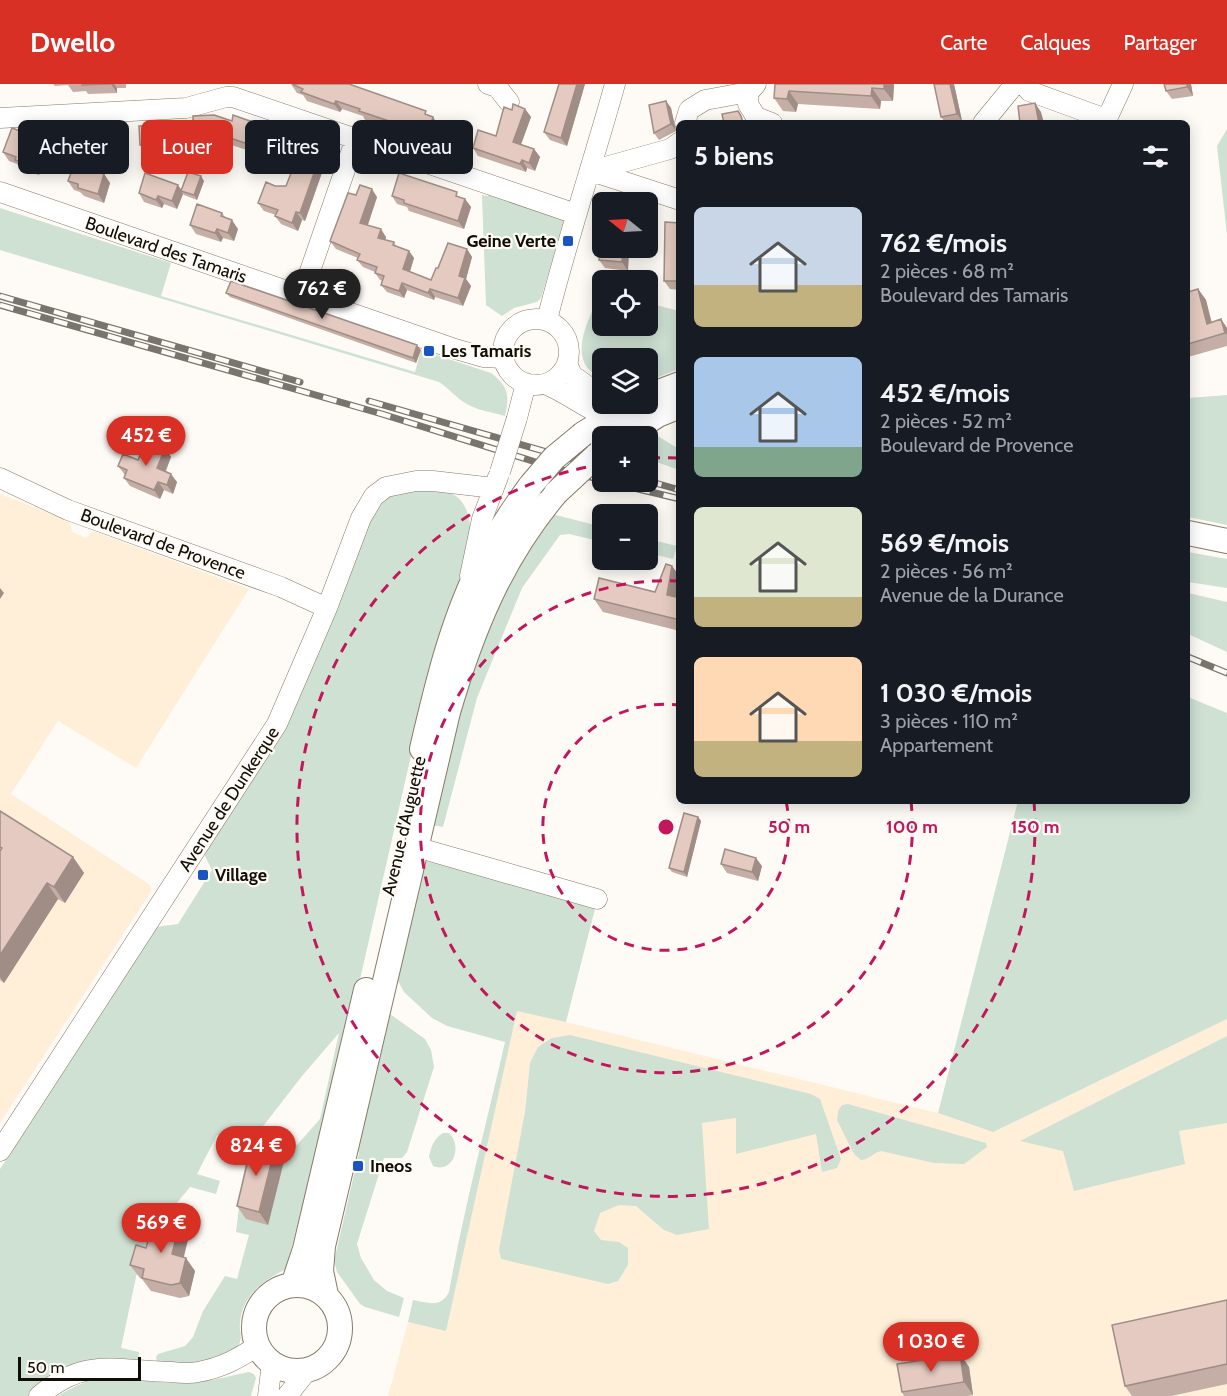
<!DOCTYPE html>
<html lang="fr">
<head>
<meta charset="utf-8">
<style>
	:root { --surface:#171b24; --page:#20242c; --text:#f1f3f6; --muted:#9ea1a6; --accent:#d93025 }
	body { margin:0; font-family:Cabin,sans-serif; background:var(--page); color:var(--text); height:100vh; display:flex; flex-direction:column; font-size:22px; white-space:nowrap }
	* { box-sizing:border-box; margin:0 }
	p { font-size:20px; color:var(--muted) }
	.icon { flex:none; width:33px; height:33px; fill:none; stroke:currentColor; stroke-width:2; stroke-linecap:round; stroke-linejoin:round }
	.map { position:relative; flex:1; overflow:hidden }
	.panel { position:absolute; left:676px; top:36px; width:514px; height:684px; display:flex; flex-direction:column; background:var(--surface); border-radius:9px; box-shadow:0 3px 15px #0003 }
	.panel>* { flex:none }
	.banner { position:absolute; left:18px; top:36px; width:568px; height:54px; display:flex; gap:12px }
	.needle { width:39px; rotate:288deg }
	.tools { position:absolute; left:592px; top:108px; display:grid; gap:12px }
	.tools a { display:grid; place-items:center; width:66px; height:66px; border-radius:9px; background:var(--surface); box-shadow:0 3px 15px #0003; font-size:30px }
	.scale { position:absolute; left:18px; bottom:15px; width:123px; box-sizing:border-box; padding-left:6px; border:3px solid #120d06; border-top:0; font-size:16px; line-height:21px; white-space:nowrap; color:#120d06; -webkit-text-stroke:4px #fefbf6; paint-order:stroke }
	.price { position:absolute; translate:-50% -51px; padding:0 14px; border-radius:21px; background:var(--accent); color:#fff; font-size:20px; line-height:39px; filter:drop-shadow(0 2px 3px #0008) }
	.price::after { content:''; position:absolute; left:50%; top:36px; width:18px; height:14px; margin-left:-9px; background:inherit; clip-path:polygon(0 0,100% 0,50% 100%) }
	.price.selected { background:#222; color:#fff }
	ul { padding:0; list-style:none }
	li { display:flex; align-items:center; gap:18px; height:150px; padding:0 18px }
	li span { display:grid; place-items:center; flex:none; width:168px; height:120px; border-radius:9px; color:#555 }
	li>.icon { margin-inline-start:auto }
	span .icon { width:72px; height:72px; fill:#fffc; stroke-width:1 }
	li b { font-size:26px }
	h2 { display:flex; justify-content:space-between; align-items:center; height:72px; padding:0 18px; font-size:26px }
	.chip { padding:0 21px; border-radius:9px; background:var(--surface); box-shadow:0 3px 15px #0003; font-size:21px; line-height:54px }
	.chip.selected { background:var(--accent); color:#fff }
	header { display:flex; align-items:center; gap:36px; box-sizing:border-box; height:84px; padding:0 30px; background:var(--accent); color:#fff }
	header strong { font-size:28px }
	nav { display:flex; gap:33px; margin-inline-start:auto; font-size:21px }
	.map>svg:first-child { display:block }
</style>
</head>
<body>
<header>
<strong>Dwello</strong>
<nav><a>Carte</a><a>Calques</a><a>Partager</a></nav>
</header>
<div class="map">
<svg width="1227" height="1312" viewBox="0 0 1227 1312">
	<rect width="100%" height="100%" fill="#fefbf6"/>
	<path fill="#ffefd9" d="M0,410l70,27 2,11 14,6 7,-7 156,58 -113,179 -78,-47 -47,73 138,90 3,6 -152,233z
		M517,926l421,103 55,19 234,-113v377h-839l20,-74 38,8z"/>
	<path fill="#cee1d3" d="M1227,45v106l-10,-89z
		M490,108l75,26 -24,80 -4,4 -23,6 -12,8 -16,-11 -4,-110 6,1z
		M0,124l171,55 -10,33 254,76 6,-22 70,23c17,13 19,22 14,43 -14,-4 -31,-6 -43,-15 -8,-6 -14,-13 -23,-19l-439,-132z
		M602,208l1,34h45v-23l31,8v58l-23,9h-8v-20h-45v20c-40,-14 -14,-61 -1,-86z
		M1227,311v130l-39,-8v-119z
		M646,345l33,20v21l-31,-11v-23h-12z
		M413,404c11,1 23,1 34,4 23,6 25,35 23,54l-52,179 -67,294 -65,250c-23,12 -44,26 -46,54 -1,6 2,13 0,19 -4,13 -37,22 -50,23 -10,1 -22,-1 -33,-2l-1,-6 2,-3 27,-8 8,-9 10,-26 22,-35 12,3 12,-44 -13,-3c3,-19 6,-68 15,-82 6,-9 17,-16 28,-17l-1,9 19,3 23,-26 19,-86 -37,43 -38,49 -23,16 -24,-6 -20,39 23,7 -4,13 -26,-7 -42,51 -12,39 -15,71 18,4 -1,10c-10,-1 -19,-4 -29,-4 -30,0 -59,19 -81,38h-28v-227l156,-242 22,-3 34,-54 -9,-18 65,-100 56,-111 47,-125c12,-21 19,-23 42,-28z
		M548,429l55,14v15l-34,-8 -9,1 -38,53 -45,110 -34,129 -11,-2 37,-148 18,-56z
		M648,455l29,7 -4,13 -25,-6z
		M1188,468l39,7v29l-39,-6z
		M1188,509l39,9v50l-39,-18z
		M1188,613l39,16v306l-234,113 -55,-19 80,-312h170z
		M422,776l174,45 -30,117 -49,-11 -71,320 -38,-9 5,-22c15,3 28,8 36,-8 15,-84 37,-167 56,-250l-58,-16 -15,-8 -28,-26 -6,-11 -1,-12z
		M386,930h4l35,25 6,11 3,17 -27,85 -5,6h-18l-27,86 4,14 13,22 13,11 17,7 -5,19 -34,-10 -5,-3 -23,-32 -3,-11 25,-108 -3,-10z
		M570,951l241,59 9,5 21,60 -4,9 -15,4 -6,-38 -80,20v-36l-34,5 7,106 -32,6 -13,-5 -28,-24 -17,-1 -19,8 -6,18 7,9 18,2 9,6v17l-10,16 -10,3 -107,-25 -2,-9 26,-138 5,-49 8,-16 14,-9z
		M1227,952v87l-48,8 6,33 -111,27 -11,-40 -43,-10z
		M848,1020l138,39 1,4 -23,17 -30,-1 -53,-12c-8,2 -11,8 -20,9l-7,-6 -17,-34 1,-9 4,-6z
		M443,1049h6c14,13 4,41 -16,33l-4,-9c2,-10 5,-19 14,-24z
		M249,1288l5,2 2,4 -5,18h-193c48,-29 62,-15 112,-13 28,1 52,-5 79,-11z"/>
	<g fill="none" stroke-linecap="round" stroke-linejoin="round">
		<g stroke="#887a67" stroke-width="21">
			<path id="minor" d="M488,0l9,3 12,15
				M756,0l-7,8 -1,12 8,13 16,6
				M1024,0l5,7 77,28
				M0,34l186,-10 40,-11h7l343,117
				M685,39l4,-13 16,-10 44,-8
				M983,39l32,-39
				M1105,39l18,-39
				M591,87l79,-22 10,-7
				M591,87l89,29
				M0,108l452,156 31,9 20,1
				M301,213l55,-159
				M503 268a33 33 0 1 1 66 0a33 33 0 1 1-66 0Z
				M547,236c20,-80 46,-157 68,-236
				M567,279l5,12 31,22
				M545,300c27,11 47,31 76,36
				M517,334l9,-35
				M596,372l7,-14
				M0,394l68,32 213,77 46,21
				M470,492l12,-57 16,-42
				M416,763l181,52
				M0,1067l277,-427 50,-116 34,-90 13,-22 12,-9 30,-6h17l61,7
				M39,1312c47,-40 77,-25 132,-24 9,1 19,2 27,0 23,-4 40,-13 59,-26
				M268,1312l4,-33
				M287,1312l19,-24"/>
		</g>
		<g stroke="#887a67" stroke-width="26">
			<path id="major" d="M648,312l32,-12
				M583,350l48,-30
				M625,352l33,-21 22,-9
				M1188,449l39,8
				M422,665c15,-65 31,-132 62,-191 14,-26 30,-50 47,-73
				M254 1244a43 43 0 1 1 86 0a43 43 0 1 1-86 0Z
				M293,1201l12,-36 61,-259
				M326,1211l-5,-24 2,-25 125,-534c24,-82 53,-154 108,-219"/>
		</g>
		<use href="#minor" stroke="#fff" stroke-width="20"/>
		<use href="#major" stroke="#fff" stroke-width="24"/>
		<g stroke="#79756e" stroke-width="7">
			<path id="rail" d="M0,212l300,86
				M0,221l382,109 176,55 45,11
				M369,317l234,67
				M648,397l32,9
				M609,398l71,17
				M1188,573l39,16"/>
		</g>
		<use href="#rail" stroke="#fefbf6" stroke-width="4.5" stroke-dasharray="14" stroke-linecap="butt"/>
		<g stroke="#887a67" stroke-width="21" stroke-linecap="butt">
			<path id="minor-bridge" d="M500,388l17,-54"/>
		</g>
		<g stroke="#887a67" stroke-width="26" stroke-linecap="butt">
			<path id="major-bridge" d="M531,401l23,-27 29,-24
				M556,409l40,-37"/>
		</g>
		<use href="#minor-bridge" stroke="#fff" stroke-width="20"/>
		<use href="#major-bridge" stroke="#fff" stroke-width="24"/>
	</g>
	<path fill="#c4aea5" d="M53,0h73v4h-9v5l-29,1 -2,-3 -13,1 -5,-7 -13,1z
		M291,0l138,32 10,10 -4,12 -9,-3 -1,5 -60,-20 -2,-4 -21,-7 -2,3 -33,-11 -4,-6 -6,-2z
		M559,0h26l-18,62 -17,-6 -6,-8z
		M775,0h119l-1,17h-12l-1,8 -82,-5 -2,8 -13,-1 -9,-13z
		M954,0l8,37 -16,2 -5,-6z
		M1164,0h27l2,12 -21,3 -6,-8z
		M666,17l5,7 5,23 -17,9 -5,-7z
		M525,25l6,8 -10,27 13,5 6,8 -5,14 -8,-3 -1,4 -48,-16 -5,-8 23,-12 16,-26z
		M232,37l35,6 12,17 -5,15 -58,-19 -17,1 -4,-6 -1,11 -11,-1v8l-37,1 -6,-9 8,-19 45,1z
		M87,54l3,4 -4,12 -23,-8 -3,-4z
		M52,59l6,9 -6,18 -10,-3 -3,8 -18,-6 -4,-5 -8,-3 -6,-9z
		M320,72l5,8 -20,57 -3,-1 -4,11 -17,-7 -6,-8 1,-1 -12,-4 -6,-8 17,-17h11l12,-22z
		M87,81l3,4 14,5 6,9 -6,20 -20,-7 -4,-4 -6,-2 -6,-9z
		M204,97l-7,19 -13,-5 -1,-1 -6,15 -13,-5 -2,4 -18,-6 -5,-9 43,-3z
		M356,111l21,2 -9,28 18,12 -1,3 9,2 2,4 13,5 5,7 -4,14 21,8 7,-12 29,-19 5,8 -6,22 5,7 -8,20 -28,-9 -1,3 -27,-10 -3,8 -17,-6 -6,-7 2,-4 -3,-1 -5,-7v-1l-12,-5 -6,-7 1,-2 -22,-9 -6,-8z
		M392,112l73,3 6,8 -7,22 -55,-18 -2,-4 -10,-3z
		M222,129l4,5 12,11 -4,12 -11,-3 -2,4 -25,-8 -6,-9z
		M680,139v67l-10,-1 -6,-8z
		M629,164l-1,23 -23,-3 -6,-8z
		M1198,205l8,11 5,23 10,-4 6,9v18l-39,11v-65z
		M226,209l195,57 -5,13 -186,-66z
		M165,364l6,9 -5,14 11,11 -4,12 -9,-4 -4,9 -30,-13 -6,-8 1,-3 -7,-9 20,-6z
		M672,482l8,11v10l-2,10 2,1v33l-77,-19 -9,-13 61,-7z
		M0,727l73,46 11,16 -19,30 -7,-4 -54,84 -4,-3z
		M698,733l3,4 -14,56 -15,-5 -3,-4z
		M721,780l41,2 -4,15 -31,-8z
		M275,1064l9,13 -16,64 -22,-6 -9,-13z
		M189,1151l-5,22 11,14 -6,25 -9,2 -29,-7 -9,-12 -2,-1 -10,-13 16,-17z
		M1227,1216v84l-56,12h-39l-7,-10z
		M960,1270l9,13 4,28 -5,1h-64l-2,-4z"/>
	<path fill="#a08d86" d="M111,0h3l3,4v5z
		M577,0h8l-18,62 -6,-8z
		M884,0h10l-1,17 -9,-12z
		M950,0h4l8,37 -5,-7z
		M1187,0h4l2,12 -6,-9z
		M872,4l9,13 -1,8 -9,-13z
		M789,7l9,13 -2,8 -9,-13z
		M336,17l6,8 -2,3 -6,-8z
		M666,17l5,7 5,23 -5,-7z
		M1035,19l6,9 3,11h-5z
		M525,25l6,8 -12,33 -6,-8z
		M433,33l6,9 -4,12 -6,-8z
		M189,37l6,9 -2,2 2,3 -1,11 -6,-9z
		M267,43l6,8 -8,-3z
		M420,43l6,8 -1,5 -6,-9z
		M273,51l6,9 -5,15 -6,-8z
		M177,53l6,8v8l-6,-9z
		M87,54l3,4 -4,12 -3,-4z
		M52,59l6,9 -6,18 -6,-8z
		M534,65l6,8 -5,14 -6,-8z
		M320,72l5,8 -20,57 -5,-8z
		M36,74l6,9 -3,8 -6,-9z
		M522,76l5,8 -1,4 -6,-8z
		M104,90l6,9 -6,20 -6,-9z
		M201,92l3,5 -7,19 -3,-5z
		M178,101l5,7 -2,-1 2,3 -6,15 -5,-8z
		M372,105l5,8 -11,33 -6,-7z
		M158,112l6,8 -2,4 -6,-8z
		M465,115l6,8 -7,22 -6,-8z
		M296,128l6,8 -4,11 -6,-8z
		M232,136l6,9 -4,12 -6,-8z
		M217,145l6,9 -2,4 -6,-9z
		M381,145l5,8 -2,8 -6,-7z
		M623,164h6l-1,23 -6,-9z
		M467,165l5,8 -6,22 5,7 -8,20 -5,-8 1,-22z
		M409,167l5,7 -6,19 -5,-8z
		M402,199l5,7 -3,8 -5,-7z
		M430,205l5,8 -1,3 -6,-7z
		M1198,205l8,11 9,35 -8,-11z
		M1221,235l6,9v7l-2,-2z
		M417,261l4,5 -5,13 -3,-5z
		M165,364l6,9 -8,20 -6,-9z
		M171,390l6,8 -4,12 -6,-9z
		M158,398l6,8 -4,9 -6,-9z
		M672,482l8,11v10l-4,21 -9,-13z
		M0,504l4,5 -4,6z
		M698,733l3,4 -14,56 -3,-5z
		M73,773l11,16 -19,30 -11,-16z
		M756,774l6,8 -4,15 -6,-9z
		M47,799l11,16 -54,84 -4,-6v-22z
		M275,1064l9,13 -16,64 -9,-13z
		M180,1138l9,13 -8,32 -9,-13z
		M186,1174l9,13 -6,25 -9,-13z
		M960,1270l9,13 4,28 -9,-13z"/>
	<path fill="#e4cac0" stroke="#a08d86" stroke-width="1.5" d="M82,0h29l-29,1z
		M292,0h57l77,27 -1,3 8,3 -4,13 -9,-3 -1,4 -60,-20 1,-2 -24,-8 -2,3 -33,-12 2,-3z
		M559,0h18l-16,54 -17,-6z
		M775,0h109v5l-12,-1 -1,8 -82,-5 -2,8 -13,-1z
		M934,0h16l7,30 -16,3z
		M1164,0h23v3l-21,4z
		M666,17l5,23 -17,9 -5,-28z
		M1035,19l4,20h-19l-2,-17z
		M513,20l12,5 -12,33 21,7 -5,14 -7,-3 -2,4 -47,-16 5,-18 18,6 8,-29 8,3z
		M738,27l3,5 2,7h-19l-2,-9z
		M214,31l18,6 1,-6 34,12 -2,5 8,3 -5,16 -58,-20 -17,1v-16z
		M147,37h42l-1,16h-11v7l-37,1 -1,-19h9z
		M12,44l40,15 -6,19 -10,-4 -3,8 -18,-6 1,-3 -13,-5z
		M64,46l23,8 -4,12 -23,-8z
		M304,67l16,5 -20,57 -4,-1 -4,11 -17,-7 3,-6 -20,-7 8,-21 9,4h11l9,-23 3,1z
		M75,78l12,3 -1,3 18,6 -6,20 -20,-6v-4l-10,-3z
		M188,88l13,4 -7,19 -13,-4z
		M145,89l33,12 -6,16 -14,-5 -2,4 -17,-7z
		M399,89l58,19 -1,4 9,3 -7,22 -54,-18v-3l-12,-4z
		M360,101l12,4 -12,34 21,6 -3,9 16,4 -1,3 16,6 -6,18 28,11 5,-12h2l10,-25 19,6 -8,27 6,2 -7,20 -28,-9 -2,4 -26,-10 -3,8 -18,-6 3,-9 -9,-3 2,-6 -20,-7 3,-6 -30,-13 18,-48 8,2z
		M604,116l18,2h-18z
		M197,120l25,9 -1,3 11,4 -4,13 -11,-4 -2,4 -25,-8z
		M603,128v36h20l-1,14 -23,-2z
		M665,138l15,1v58h-16z
		M231,197l186,64 -4,13 -187,-65z
		M1198,205l9,35 14,-5 4,14 -37,11v-52z
		M146,357l19,7 -8,20 14,6 -4,11 -9,-3 -4,8 -30,-12 3,-8 -9,-4 5,-12 15,6z
		M666,480l6,2 -5,29 13,3v22l-86,-21 5,-21 56,14z
		M0,727l73,46 -19,30 -7,-4 -47,72v-104l2,-3 -2,-1z
		M684,729l14,4 -14,55 -15,-4z
		M725,765l31,9 -4,14 -31,-8z
		M252,1059l23,5 -16,64 -22,-6z
		M155,1131l25,7 -8,32 14,4 -6,25 -9,2 -29,-7 2,-9 -14,-4 6,-20 10,3z
		M1227,1216v64l-102,22 -13,-61z
		M960,1270l4,28 -62,10 -5,-28z"/>
	<g fill="none" stroke="#c2185b" stroke-width="3" stroke-dasharray="10 8">
		<path d="M786 717A123 123 0 1 1 679 621"/>
		<path d="M911 717A246 246 0 1 1 679 497"/>
		<path d="M650 374A369 369 0 0 1 679 374M1034 717A369 369 0 1 1 602 380"/>
	</g>
	<g fill="#1954c0" stroke="#fefbf6" stroke-width="2">
		<rect x="562" y="151" width="12" height="12" rx="3"/>
		<rect x="423" y="261" width="12" height="12" rx="3"/>
		<rect x="197" y="785" width="12" height="12" rx="3"/>
		<rect x="352" y="1076" width="12" height="12" rx="3"/>
	</g>
	<g text-anchor="middle" dominant-baseline="central" stroke-width="4.5" stroke-linejoin="round" paint-order="stroke">
		<g font-size="18" font-weight="bold" fill="#120d06" stroke="#fefbf6" text-anchor="start">
			<text x="556" y="157" text-anchor="end">Geine Verte</text>
			<text x="441" y="267">Les Tamaris</text>
			<text x="215" y="791">Village</text>
			<text x="370" y="1082">Ineos</text>
		</g>
		<g font-size="18" fill="#120d06" stroke="#fefbf6">
			<text transform="translate(166 166) rotate(19)">Boulevard des Tamaris</text>
			<text transform="translate(163 460) rotate(20)">Boulevard de Provence</text>
			<text transform="translate(229 715) rotate(-57)">Avenue de Dunkerque</text>
			<text transform="translate(404 742) rotate(-77)">Avenue d'Auguette</text>
		</g>
	</g>
	<circle cx="666" cy="743" r="9" fill="#c2185b" stroke="#fefbf6" stroke-width="3"/>
	<g font-size="18" text-anchor="middle" font-weight="bold" fill="#c2185b" stroke="#fefbf6" stroke-width="4.5" stroke-linejoin="round" paint-order="stroke">
		<text x="789" y="749">50 m</text>
		<text x="912" y="749">100 m</text>
		<text x="1035" y="749">150 m</text>
	</g>
</svg>
<div class="tools">
<a><svg class="needle" viewBox="-14 -14 28 28"><path d="M0-13l5 13h-10z" fill="#e53935"/><path d="M0 13l5-13h-10z" fill="#9ea1a6"/></svg></a>
<a><svg class="icon" aria-label="locate" viewBox="0 0 24 24"><circle cx="12" cy="12" r="6"/><path d="M12 2v4M12 18v4M2 12h4M18 12h4"/></svg></a>
<a><svg class="icon" aria-label="layers" viewBox="0 0 24 24"><path d="M12 4l9 5-9 5-9-5zM3 14l9 5 9-5"/></svg></a>
<a>+</a>
<a>−</a>
</div>
<div class="scale">50 m</div>
<b class="price selected" style="left:322px;top:236px">762 €</b>
<b class="price" style="left:146px;top:383px">452 €</b>
<b class="price" style="left:256px;top:1093px">824 €</b>
<b class="price" style="left:161px;top:1170px">569 €</b>
<b class="price" style="left:931px;top:1289px">1 030 €</b>
<div class="banner">
<a class="chip">Acheter</a>
<a class="chip selected">Louer</a>
<a class="chip">Filtres</a>
<a class="chip">Nouveau</a>
</div>
<section class="panel">
<h2>5 biens<svg class="icon" aria-label="filters" viewBox="0 0 24 24"><path d="M4 7h16M4 17h16"/><circle cx="9" cy="7" r="2"/><circle cx="15" cy="17" r="2"/></svg></h2>
<ul>
<li><span style="background:linear-gradient(#c9d6e8 65%,#c2b280 0)"><svg class="icon" aria-label="home" viewBox="0 0 24 24"><path d="M3 11l9-7 9 7M6 9v11h12V9"/></svg></span><div><b>762 €/mois</b><p>2 pièces · 68 m²</p><p>Boulevard des Tamaris</p></div></li>
<li><span style="background:linear-gradient(#a9c7e8 75%,#7fa58c 0)"><svg class="icon" aria-label="home" viewBox="0 0 24 24"><path d="M3 11l9-7 9 7M6 9v11h12V9"/></svg></span><div><b>452 €/mois</b><p>2 pièces · 52 m²</p><p>Boulevard de Provence</p></div></li>
<li><span style="background:linear-gradient(#dfe7d0 75%,#c2b280 0)"><svg class="icon" aria-label="home" viewBox="0 0 24 24"><path d="M3 11l9-7 9 7M6 9v11h12V9"/></svg></span><div><b>569 €/mois</b><p>2 pièces · 56 m²</p><p>Avenue de la Durance</p></div></li>
<li><span style="background:linear-gradient(#ffd9b3 70%,#c2b280 0)"><svg class="icon" aria-label="home" viewBox="0 0 24 24"><path d="M3 11l9-7 9 7M6 9v11h12V9"/></svg></span><div><b>1 030 €/mois</b><p>3 pièces · 110 m²</p><p>Appartement</p></div></li>
</ul>
</section>
</div>
</body>
</html>
